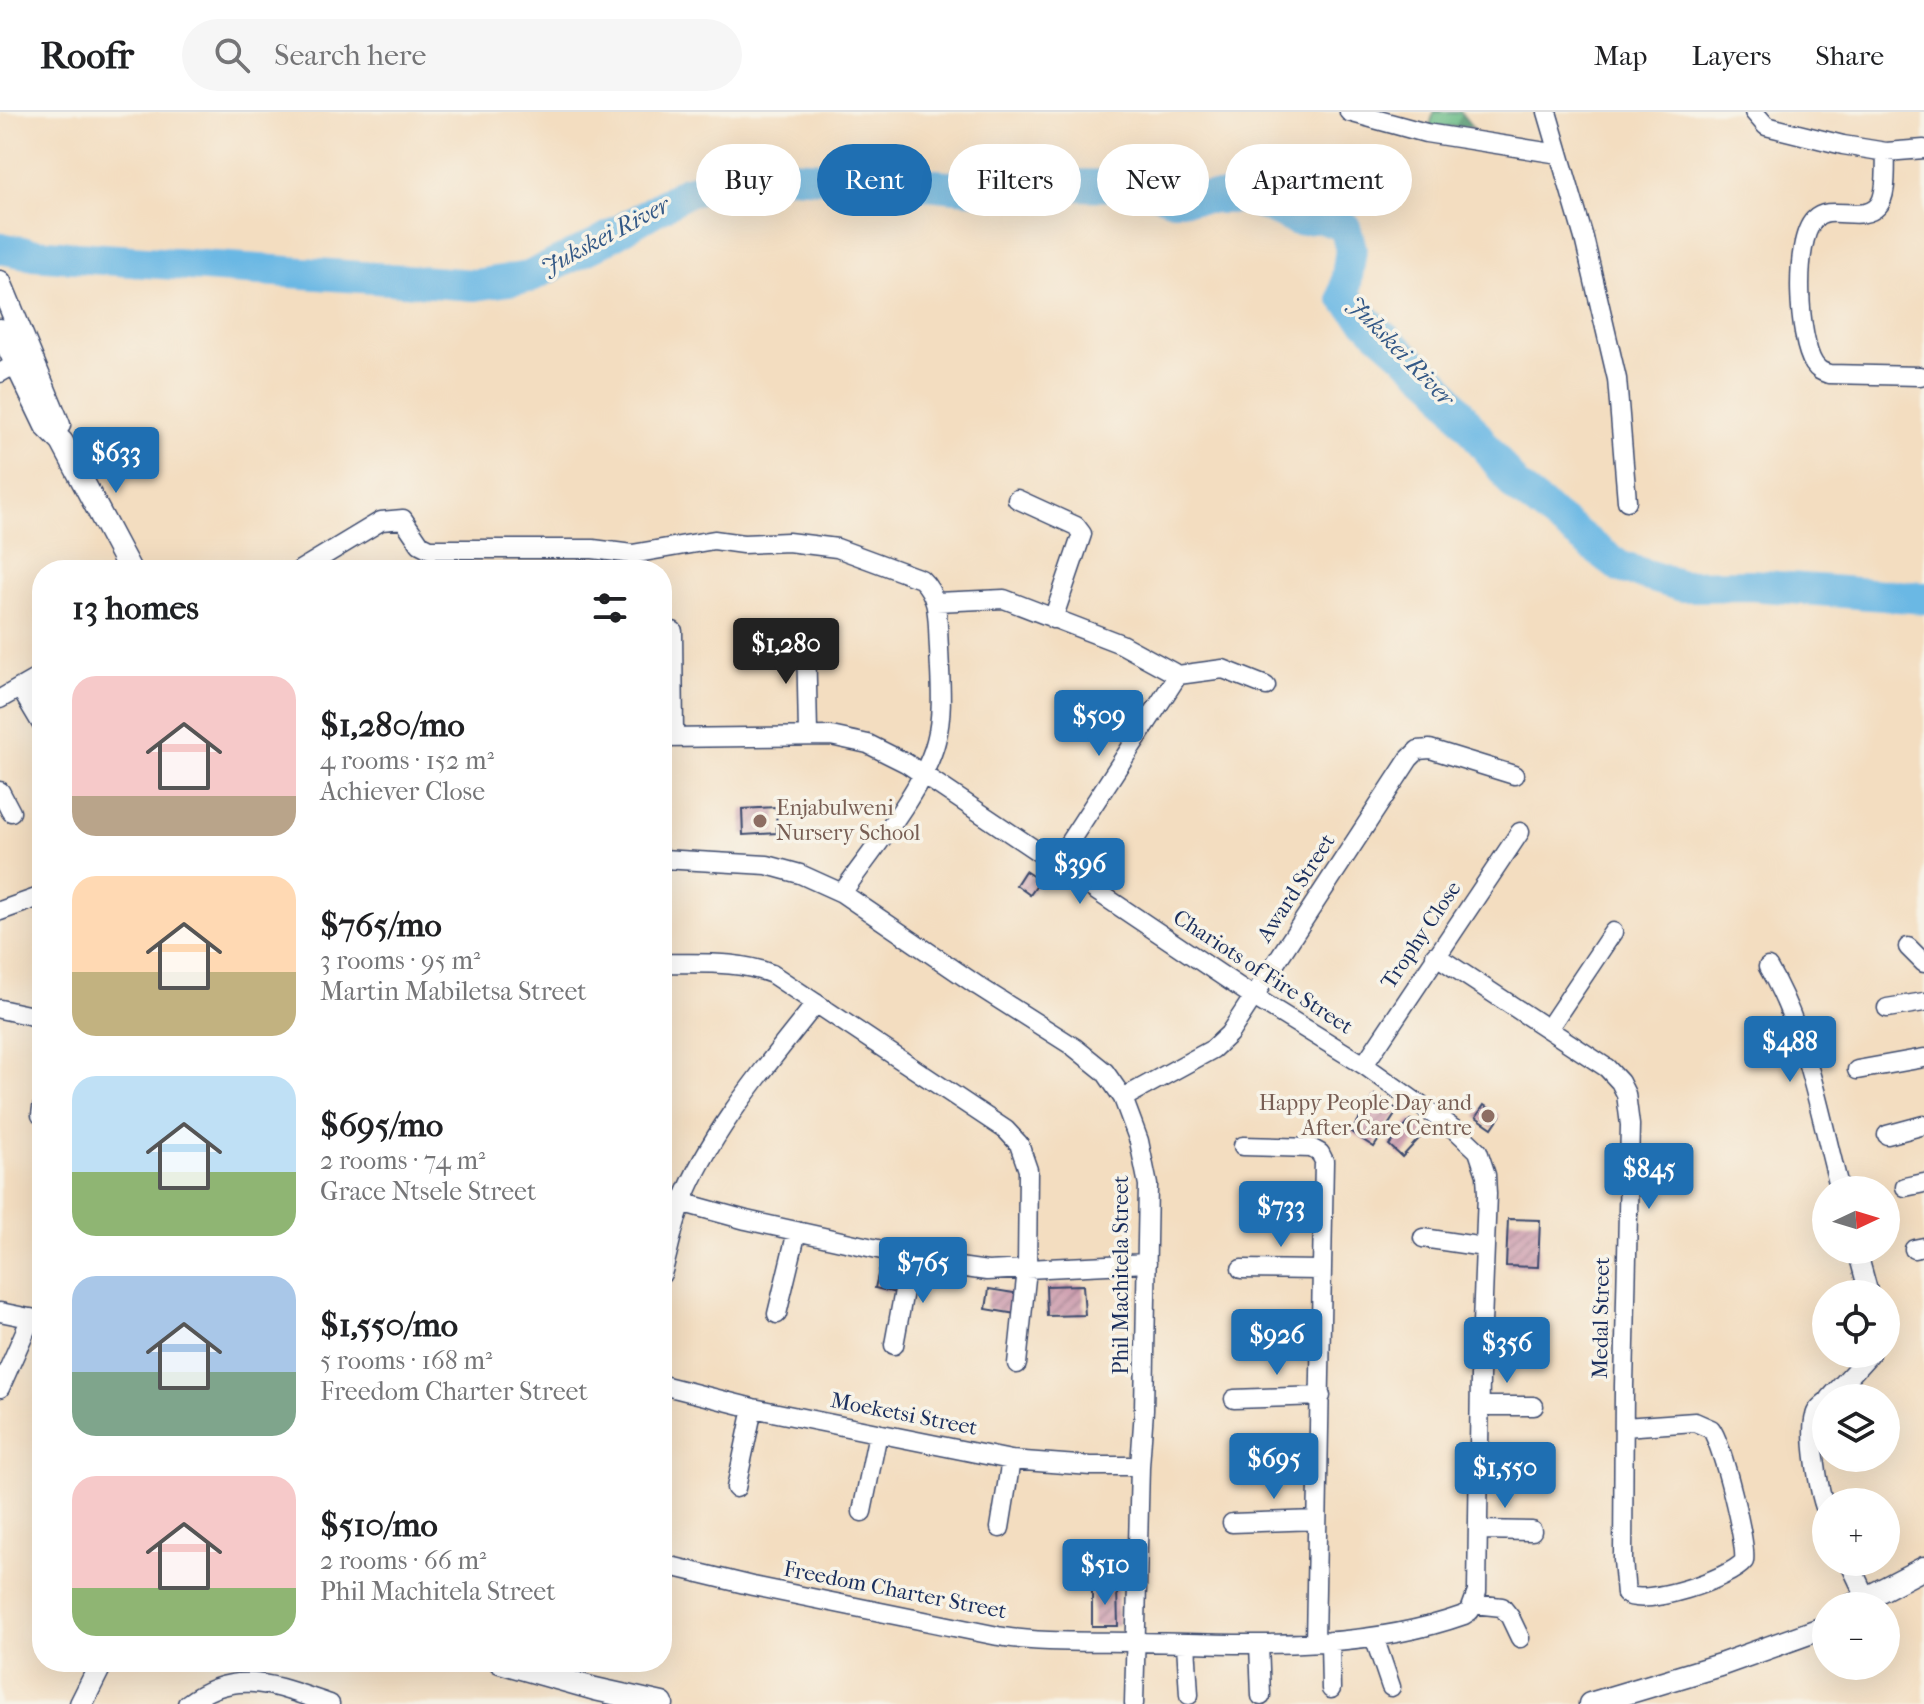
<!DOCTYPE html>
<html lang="en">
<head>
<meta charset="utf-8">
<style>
	:root { --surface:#fff; --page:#f6f6f6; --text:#202124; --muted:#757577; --line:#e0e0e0; --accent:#1f6fb2 }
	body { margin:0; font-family:"IM FELL French Canon",serif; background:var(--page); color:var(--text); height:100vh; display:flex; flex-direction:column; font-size:30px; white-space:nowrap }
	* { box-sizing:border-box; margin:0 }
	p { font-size:26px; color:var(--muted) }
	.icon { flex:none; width:44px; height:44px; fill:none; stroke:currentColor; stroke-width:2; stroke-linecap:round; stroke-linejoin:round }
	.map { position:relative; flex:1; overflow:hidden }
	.details { position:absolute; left:32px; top:448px; width:640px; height:1112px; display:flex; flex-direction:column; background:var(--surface); border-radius:32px; box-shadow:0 8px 32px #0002 }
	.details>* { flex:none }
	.guide { position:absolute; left:696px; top:32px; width:760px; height:72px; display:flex; gap:16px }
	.needle { width:52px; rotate:86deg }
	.fabs { position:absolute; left:1812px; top:1064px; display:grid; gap:16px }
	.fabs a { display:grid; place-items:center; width:88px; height:88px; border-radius:50%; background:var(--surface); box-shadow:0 8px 32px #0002; font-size:40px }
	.price { position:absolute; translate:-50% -68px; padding:0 18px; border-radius:8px; background:var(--accent); color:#fff; font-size:26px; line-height:52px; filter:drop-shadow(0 2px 4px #0008) }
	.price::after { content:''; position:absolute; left:50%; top:48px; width:24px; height:18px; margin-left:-12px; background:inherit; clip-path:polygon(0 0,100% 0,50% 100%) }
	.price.current { background:#222; color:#fff }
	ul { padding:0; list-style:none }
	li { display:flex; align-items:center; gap:24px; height:200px; padding:0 40px }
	li span { display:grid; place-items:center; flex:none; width:224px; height:160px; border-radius:24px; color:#555 }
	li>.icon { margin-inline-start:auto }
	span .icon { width:96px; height:96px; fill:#fffc; stroke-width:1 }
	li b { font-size:34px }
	h2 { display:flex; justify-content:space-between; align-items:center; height:96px; padding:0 40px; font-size:34px }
	.chip { padding:0 28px; border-radius:36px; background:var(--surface); box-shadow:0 8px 32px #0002; font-size:28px; line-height:72px }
	.chip.current { background:var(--accent); color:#fff }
	header { display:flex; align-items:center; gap:48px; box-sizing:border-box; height:112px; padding:0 40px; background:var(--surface); border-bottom:2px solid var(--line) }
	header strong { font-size:38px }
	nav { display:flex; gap:44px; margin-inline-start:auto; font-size:28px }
	.search { width:560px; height:72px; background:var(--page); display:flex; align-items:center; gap:20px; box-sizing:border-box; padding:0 28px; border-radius:44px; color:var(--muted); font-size:30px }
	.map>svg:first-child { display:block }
</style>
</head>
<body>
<header>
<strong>Roofr</strong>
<div class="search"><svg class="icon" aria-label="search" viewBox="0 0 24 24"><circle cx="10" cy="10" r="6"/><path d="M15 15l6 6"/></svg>Search here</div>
<nav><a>Map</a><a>Layers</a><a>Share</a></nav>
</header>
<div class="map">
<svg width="1924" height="1592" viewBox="0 0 1924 1592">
	<defs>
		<pattern id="forest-firs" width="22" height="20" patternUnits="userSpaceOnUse" patternTransform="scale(2)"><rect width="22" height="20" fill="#6bbc87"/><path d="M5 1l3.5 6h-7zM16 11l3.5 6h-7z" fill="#579972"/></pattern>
		<pattern id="building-hatch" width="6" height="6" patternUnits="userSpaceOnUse" patternTransform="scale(2)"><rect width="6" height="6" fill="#c995a9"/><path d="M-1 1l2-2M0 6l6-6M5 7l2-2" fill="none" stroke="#a27a8d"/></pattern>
	</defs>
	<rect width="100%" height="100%" fill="#f7f3e8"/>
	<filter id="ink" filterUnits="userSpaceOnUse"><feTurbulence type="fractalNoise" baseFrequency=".0125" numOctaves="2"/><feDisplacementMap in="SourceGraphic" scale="16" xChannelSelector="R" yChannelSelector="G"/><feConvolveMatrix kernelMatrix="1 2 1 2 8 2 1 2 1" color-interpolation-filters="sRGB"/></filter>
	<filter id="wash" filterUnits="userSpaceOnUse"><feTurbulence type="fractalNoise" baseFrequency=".006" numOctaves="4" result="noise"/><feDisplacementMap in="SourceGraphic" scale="32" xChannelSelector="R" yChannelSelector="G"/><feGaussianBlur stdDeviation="1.8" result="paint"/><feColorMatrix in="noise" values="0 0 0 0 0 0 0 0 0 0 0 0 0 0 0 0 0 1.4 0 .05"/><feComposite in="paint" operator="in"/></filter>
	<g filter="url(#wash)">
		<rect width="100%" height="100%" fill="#f3ddc0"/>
		<path fill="url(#forest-firs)" stroke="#437672" stroke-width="2" d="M1434,0h26l12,15 -42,-1z"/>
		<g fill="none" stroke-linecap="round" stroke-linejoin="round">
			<path stroke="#6ab8e4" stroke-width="32" d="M0,136l32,6 443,31 54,-8 68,-33 89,-52 52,-11 51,-6 103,6 109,10 62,-6 76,1 34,12h76l48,22 23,-3 25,10 6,22 -7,48 31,32 63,55 78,103 104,80 62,19 68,-1 174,13"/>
		</g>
		<g id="blocks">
			<path fill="url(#building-hatch)" d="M776,695l1,26 -34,2 -1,-26z
				M1025,759l15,10 -10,14 -14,-10z
				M1375,983l23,15 -24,37 -23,-15z
				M1484,993l16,11 -8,12 -16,-11z
				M1411,1008l14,12 -23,25 -13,-12z
				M1508,1107l32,1 -2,47 -32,-1z
				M879,1159l20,4 -3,18 -21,-5z
				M1083,1173l2,30 -38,1 -1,-30z
				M989,1177l31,5 -4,20 -30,-5z
				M1090,1449l29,1v22h-29z
				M1092,1475h25l1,39h-26z"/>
		</g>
	</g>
	<g filter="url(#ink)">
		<use href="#blocks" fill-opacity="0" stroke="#3b496d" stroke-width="2"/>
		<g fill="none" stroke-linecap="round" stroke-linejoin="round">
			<g stroke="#3b496d" stroke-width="21">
				<path id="minor" d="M1349,0l77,21 133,21
					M1547,0l37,126 33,141 10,122
					M1754,0l12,14 77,19 43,7 38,-3
					M1886,40c-1,15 2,43 -8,54 -17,18 -48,-3 -64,14 -21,22 -16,120 0,144 4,6 8,8 15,10l91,2
					M0,261l26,-15
					M1017,387l59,27 6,8 -29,85
					M300,458l81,-49 22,-2 17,25 10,5h163l39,5 82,-14 29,4 45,-2 49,6 84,31c20,19 16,44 18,69 1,31 5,63 -3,93 -11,46 -66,112 -94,152
					M936,490l68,-3 117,45 57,31 45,-6 43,17
					M673,519l1,106
					M806,524l2,98
					M20,576l22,37
					M0,587l42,-24
					M662,626l169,-2 37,8 38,19 348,234 110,68 94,67 20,19 8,24 1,19 -7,182 -3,216 -7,19 -6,4c-104,37 -218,29 -326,27 -47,-1 -94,2 -140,-6l-245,-50 -91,-22
					M0,679l11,21
					M662,747l105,6 33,9 42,19 136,93 96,61 31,25 18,26 16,43 9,44 -4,225 -4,56 -6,238
					M1055,752l123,-189
					M0,799l42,-15
					M1908,835l16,16
					M1435,843l172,113 13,14 6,12 4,31 -6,261 -1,174 3,34c18,13 104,-15 118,-33 3,-18 -22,-118 -33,-132l-16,-7 -71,5
					M662,851c37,1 75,-3 110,11l234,156 13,14 9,26 -1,99 -10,95
					M1768,855c39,66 52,149 72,223
					M1887,896l37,-6
					M0,897l42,9
					M1548,917l65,-97
					M1364,953l156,-233
					M1857,958l67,-12
					M1123,986l90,-49 16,-15 180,-275 9,-9 12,-1 84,26
					M41,1003l1,-7
					M1887,1023l37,-10
					M1243,1034l68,2 9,5 4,8 -9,481
					M1905,1075l19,-4
					M662,1085l84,23 213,47 28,4 160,-8
					M1423,1126l61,9
					M1914,1137l10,-2
					M1857,1138l12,44
					M1241,1157l80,1
					M662,1162c7,-23 11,-49 20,-71 28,-72 87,-140 134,-200
					M0,1200l39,8
					M777,1202l20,-83
					M894,1233l16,-87
					M662,1273l91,23 258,52 80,6h49
					M0,1276l31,-70
					M1830,1286l40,-44
					M1234,1287l87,-3
					M1826,1290c-5,4 -10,8 -11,14 -6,18 4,76 11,94
					M1480,1294h54
					M1479,1357l54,-1
					M736,1376l17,-80
					M862,1400l16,-79
					M1232,1411l85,-3
					M1000,1416l11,-68
					M1478,1418l54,1
					M1849,1450l17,36
					M1474,1492l28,3 8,10 10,21
					M1374,1525l17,50
					M1330,1529l1,48
					M1186,1531l3,52
					M1259,1532l2,52
					M187,1592c50,-38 91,-17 143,0"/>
			</g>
			<g stroke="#3b496d" stroke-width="25">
				<path id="tertiary" d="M0,170l59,143
					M0,218l46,96 16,16 68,128
					M1851,1494l73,-38
					M500,1550l95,27 67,15
					M81,1592l21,-42
					M1590,1592l130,-39 106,-38"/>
			</g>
			<use href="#minor" stroke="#fff" stroke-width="18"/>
			<use href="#tertiary" stroke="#fff" stroke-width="22"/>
		</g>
	</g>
	<g fill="#8d6e63" stroke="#f7f3e8" stroke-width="3">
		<circle cx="760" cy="709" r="8"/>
		<circle cx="1488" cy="1004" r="8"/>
	</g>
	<g text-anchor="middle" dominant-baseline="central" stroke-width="7" stroke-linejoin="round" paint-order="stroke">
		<g font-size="22" fill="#785e54" stroke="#f7f3e8" text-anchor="start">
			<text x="776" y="696">Enjabulweni<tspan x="776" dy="25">Nursery School</tspan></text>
			<text x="1472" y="991" text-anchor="end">Happy People Day and<tspan x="1472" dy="25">After Care Centre</tspan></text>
		</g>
		<g font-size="22" fill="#1b2f5e" stroke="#f7f3e8">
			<text transform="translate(1296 776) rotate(-57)">Award Street</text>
			<text transform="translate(1421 823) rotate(-56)">Trophy Close</text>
			<text transform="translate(1263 860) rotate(33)">Chariots of Fire Street</text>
			<text transform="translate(1121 1163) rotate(-90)">Phil Machitela Street</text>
			<text transform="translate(1601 1206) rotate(-89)">Medal Street</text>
			<text transform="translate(904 1302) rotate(11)">Moeketsi Street</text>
			<text transform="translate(895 1478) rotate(11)">Freedom Charter Street</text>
		</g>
		<g font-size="24" font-style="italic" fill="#335886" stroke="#f7f3e8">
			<text transform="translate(605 124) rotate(-28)">Jukskei River</text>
			<text transform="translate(1401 239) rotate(46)">Jukskei River</text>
		</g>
	</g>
</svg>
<div class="fabs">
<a><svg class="needle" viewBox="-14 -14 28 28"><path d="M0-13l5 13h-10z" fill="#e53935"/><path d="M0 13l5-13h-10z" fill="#757577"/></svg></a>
<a><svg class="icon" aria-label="locate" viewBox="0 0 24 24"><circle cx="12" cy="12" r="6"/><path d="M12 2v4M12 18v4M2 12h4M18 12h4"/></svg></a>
<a><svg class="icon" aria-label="layers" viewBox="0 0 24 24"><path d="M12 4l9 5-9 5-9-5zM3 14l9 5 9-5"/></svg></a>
<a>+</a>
<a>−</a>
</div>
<b class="price" style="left:116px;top:383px">$633</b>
<b class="price current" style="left:786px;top:574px">$1,280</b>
<b class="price" style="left:1099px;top:646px">$509</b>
<b class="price" style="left:1080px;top:794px">$396</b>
<b class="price" style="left:1790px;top:972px">$488</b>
<b class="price" style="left:1649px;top:1099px">$845</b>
<b class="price" style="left:1281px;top:1137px">$733</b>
<b class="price" style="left:923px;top:1193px">$765</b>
<b class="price" style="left:1277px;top:1265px">$926</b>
<b class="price" style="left:1507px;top:1273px">$356</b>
<b class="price" style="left:1274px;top:1389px">$695</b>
<b class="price" style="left:1505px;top:1398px">$1,550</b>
<b class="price" style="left:1105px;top:1495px">$510</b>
<div class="guide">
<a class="chip">Buy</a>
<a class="chip current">Rent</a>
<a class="chip">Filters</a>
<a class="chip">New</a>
<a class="chip">Apartment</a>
</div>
<section class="details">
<h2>13 homes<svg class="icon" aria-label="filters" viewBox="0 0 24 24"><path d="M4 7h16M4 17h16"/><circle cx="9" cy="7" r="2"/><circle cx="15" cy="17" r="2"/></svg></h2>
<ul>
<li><span style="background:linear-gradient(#f6c9c9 75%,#b9a48a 0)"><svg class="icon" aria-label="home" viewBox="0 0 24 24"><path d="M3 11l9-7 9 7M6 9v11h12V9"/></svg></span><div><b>$1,280/mo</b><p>4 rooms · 152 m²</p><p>Achiever Close</p></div></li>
<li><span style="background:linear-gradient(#ffd9b3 60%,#c2b280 0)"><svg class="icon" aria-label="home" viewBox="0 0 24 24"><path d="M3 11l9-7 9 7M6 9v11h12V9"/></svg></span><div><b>$765/mo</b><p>3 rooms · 95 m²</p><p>Martin Mabiletsa Street</p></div></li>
<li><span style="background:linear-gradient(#bfe0f5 60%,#8fb573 0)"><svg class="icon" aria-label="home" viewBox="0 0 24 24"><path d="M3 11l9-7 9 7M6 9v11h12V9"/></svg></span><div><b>$695/mo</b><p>2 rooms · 74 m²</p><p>Grace Ntsele Street</p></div></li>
<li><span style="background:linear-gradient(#a9c7e8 60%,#7fa58c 0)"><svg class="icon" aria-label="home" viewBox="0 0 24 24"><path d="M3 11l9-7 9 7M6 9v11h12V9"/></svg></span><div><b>$1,550/mo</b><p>5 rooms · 168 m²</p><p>Freedom Charter Street</p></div></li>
<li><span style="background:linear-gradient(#f6c9c9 70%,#8fb573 0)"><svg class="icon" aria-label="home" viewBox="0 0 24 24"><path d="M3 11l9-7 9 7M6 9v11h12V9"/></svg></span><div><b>$510/mo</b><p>2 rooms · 66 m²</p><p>Phil Machitela Street</p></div></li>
</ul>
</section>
</div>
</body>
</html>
